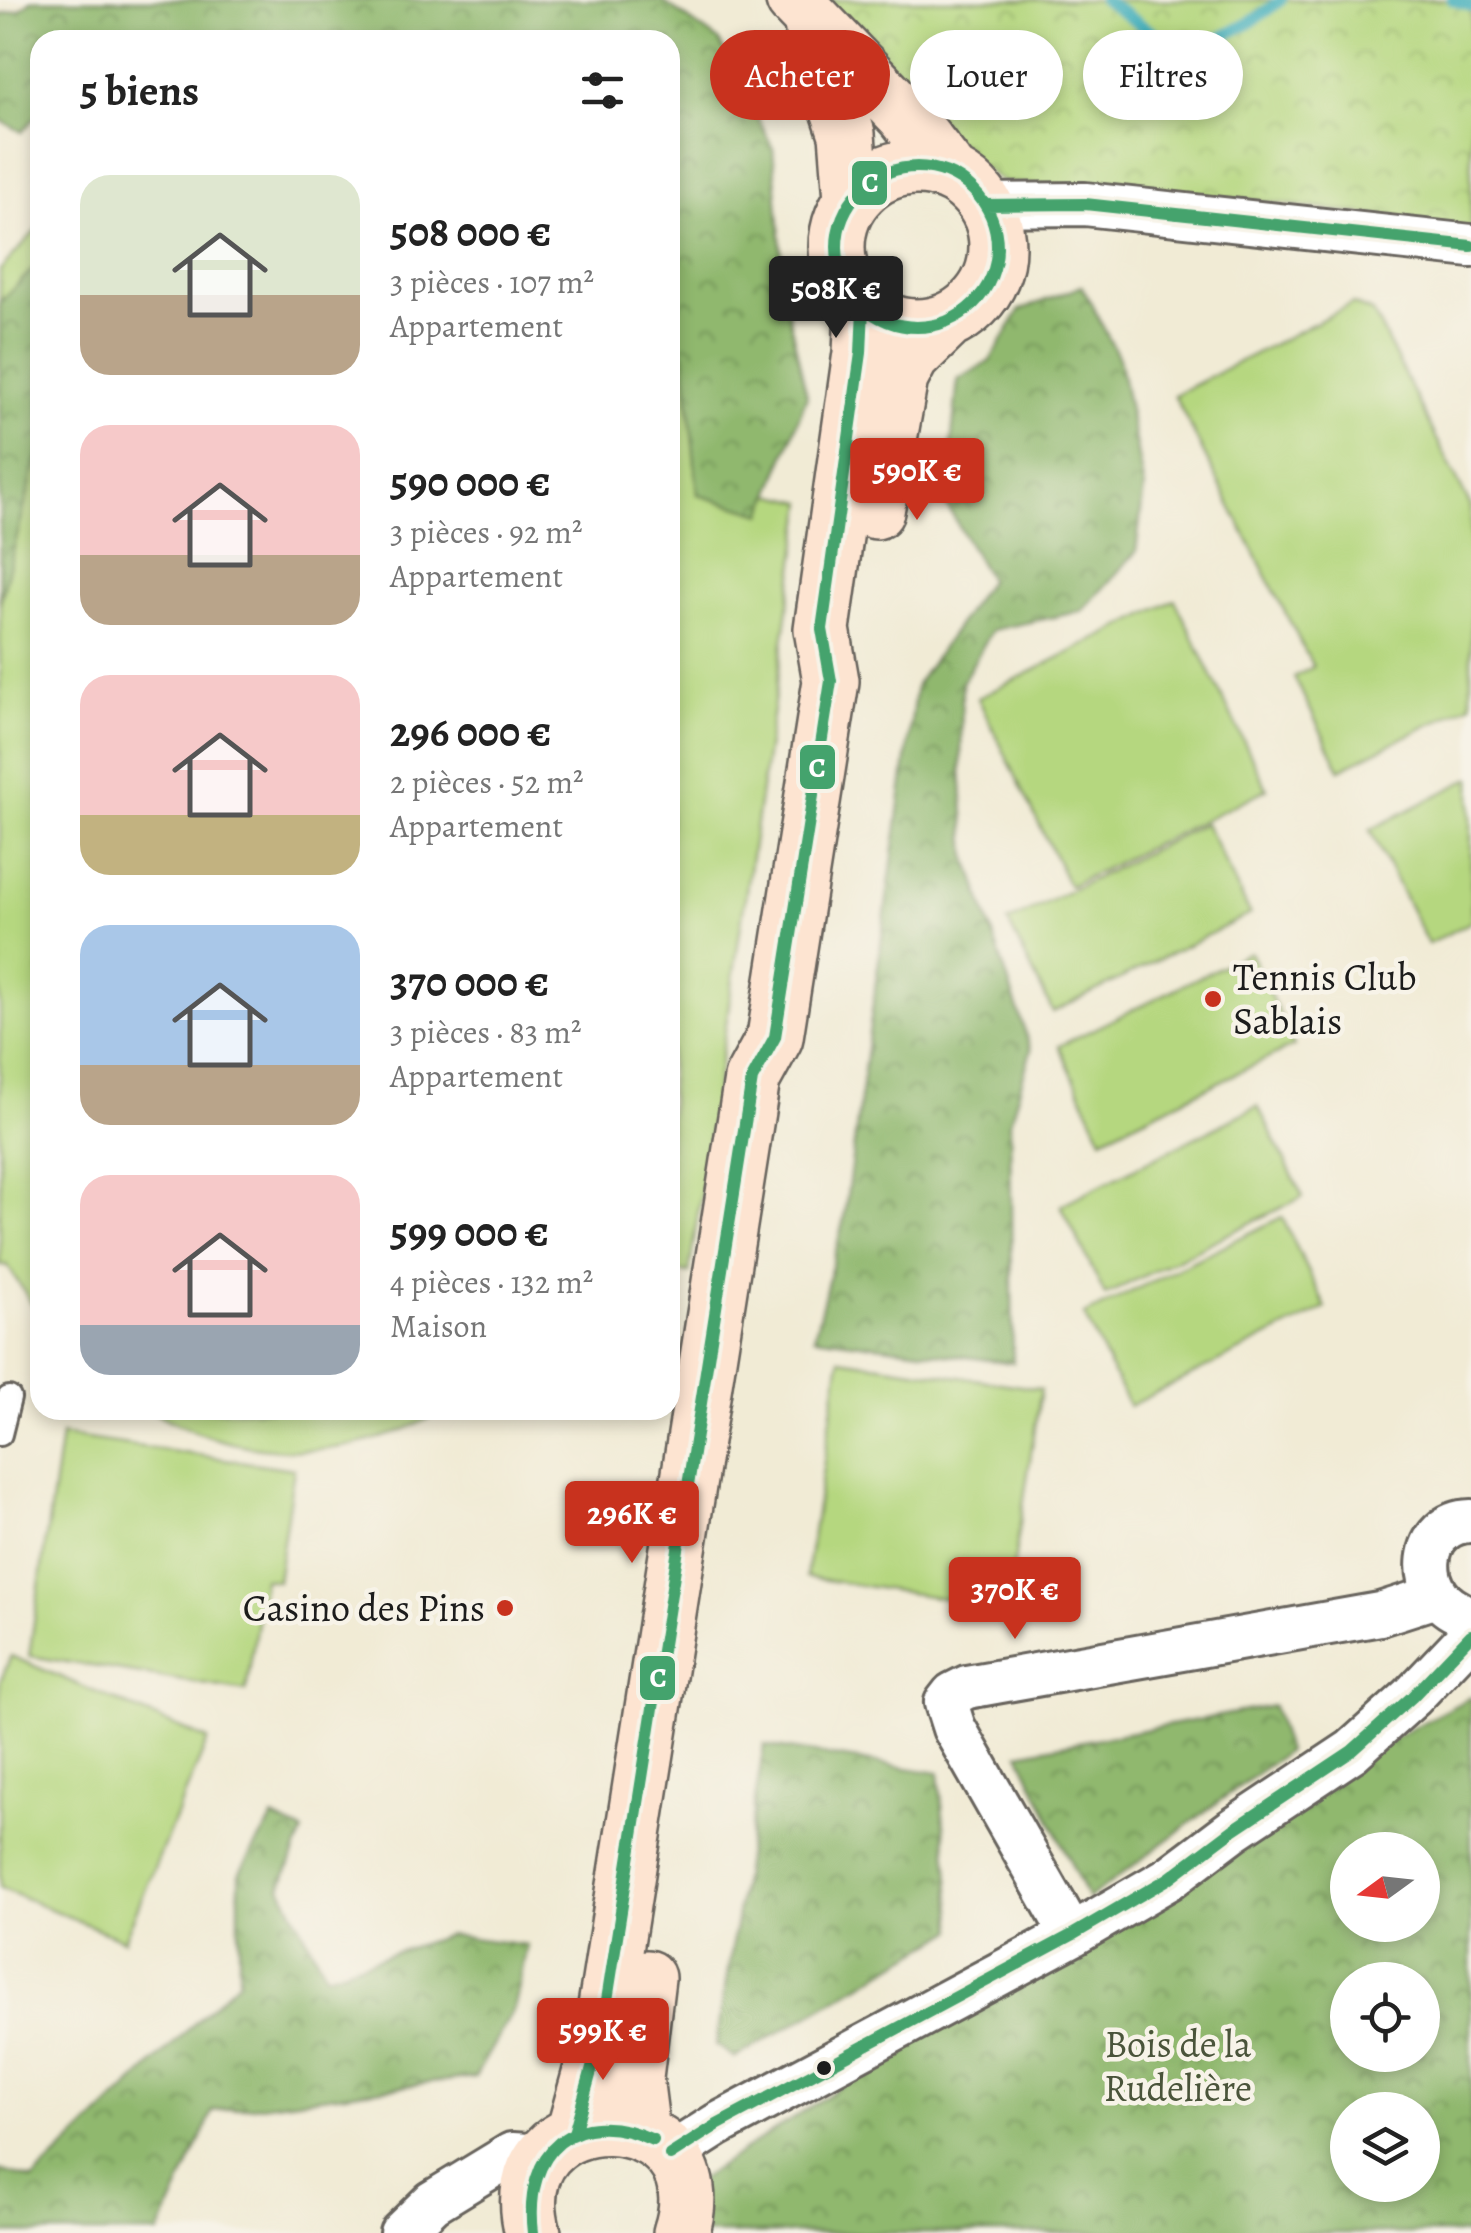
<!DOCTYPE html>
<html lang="fr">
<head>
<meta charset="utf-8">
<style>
	:root { --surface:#fff; --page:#f2f2f2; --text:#222; --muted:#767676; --accent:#c8321e }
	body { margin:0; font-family:Alegreya,serif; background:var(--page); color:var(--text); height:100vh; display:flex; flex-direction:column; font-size:38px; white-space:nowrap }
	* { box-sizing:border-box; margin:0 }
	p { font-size:32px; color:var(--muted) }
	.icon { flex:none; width:55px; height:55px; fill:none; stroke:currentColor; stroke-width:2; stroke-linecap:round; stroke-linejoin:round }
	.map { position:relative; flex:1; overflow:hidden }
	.drawer { position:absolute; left:30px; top:30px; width:650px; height:1390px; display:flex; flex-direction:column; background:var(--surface); border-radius:30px; box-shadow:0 5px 15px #0003 }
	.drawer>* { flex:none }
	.hud { position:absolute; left:710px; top:30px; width:610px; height:90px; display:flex; gap:20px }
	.needle { width:65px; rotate:255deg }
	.tools { position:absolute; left:1330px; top:1832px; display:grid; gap:20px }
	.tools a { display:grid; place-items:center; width:110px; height:110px; border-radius:50%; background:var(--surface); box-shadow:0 5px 15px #0003; font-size:50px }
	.price { position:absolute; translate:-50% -85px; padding:0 22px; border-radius:10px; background:var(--accent); color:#fff; font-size:32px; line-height:65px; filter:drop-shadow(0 2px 5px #0008) }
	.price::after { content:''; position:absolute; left:50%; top:60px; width:30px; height:22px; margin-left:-15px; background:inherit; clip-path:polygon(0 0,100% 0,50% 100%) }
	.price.selected { background:#222; color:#fff }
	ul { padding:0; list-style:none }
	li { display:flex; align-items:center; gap:30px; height:250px; padding:0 50px }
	li span { display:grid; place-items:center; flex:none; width:280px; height:200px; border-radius:30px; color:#555 }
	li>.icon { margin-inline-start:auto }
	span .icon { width:120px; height:120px; fill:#fffc; stroke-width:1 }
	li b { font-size:42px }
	h2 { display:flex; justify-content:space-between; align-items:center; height:120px; padding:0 50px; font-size:42px }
	.chip { padding:0 35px; border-radius:45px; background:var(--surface); box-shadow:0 5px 15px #0003; font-size:35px; line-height:90px }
	.chip.selected { background:var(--accent); color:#fff }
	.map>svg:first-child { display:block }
</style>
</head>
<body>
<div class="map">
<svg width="1471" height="2233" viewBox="0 0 1471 2233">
	<defs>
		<pattern id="forest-crowns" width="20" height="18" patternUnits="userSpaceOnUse" patternTransform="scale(2.5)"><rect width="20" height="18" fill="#90b86e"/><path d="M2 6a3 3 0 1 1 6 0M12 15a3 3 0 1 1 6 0" fill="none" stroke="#75955a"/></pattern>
		<pattern id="park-crowns" width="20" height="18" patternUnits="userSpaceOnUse" patternTransform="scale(2.5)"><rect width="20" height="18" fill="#b5d77f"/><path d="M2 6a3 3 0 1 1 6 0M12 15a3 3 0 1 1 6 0" fill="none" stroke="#9bb86d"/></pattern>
	</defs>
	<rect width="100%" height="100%" fill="#f7f3e8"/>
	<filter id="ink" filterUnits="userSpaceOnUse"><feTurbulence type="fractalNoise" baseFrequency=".01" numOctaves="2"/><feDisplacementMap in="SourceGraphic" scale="20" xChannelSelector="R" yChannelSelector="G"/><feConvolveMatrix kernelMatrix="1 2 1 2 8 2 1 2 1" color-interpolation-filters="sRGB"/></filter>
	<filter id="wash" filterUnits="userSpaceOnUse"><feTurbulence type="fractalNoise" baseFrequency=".0048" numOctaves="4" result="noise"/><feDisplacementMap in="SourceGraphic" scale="40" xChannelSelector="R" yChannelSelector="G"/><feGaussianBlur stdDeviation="2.25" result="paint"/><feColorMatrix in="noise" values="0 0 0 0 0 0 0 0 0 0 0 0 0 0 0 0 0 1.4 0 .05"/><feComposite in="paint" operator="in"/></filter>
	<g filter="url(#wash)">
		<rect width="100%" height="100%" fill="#f1ebd5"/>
		<path fill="#b5d77f" stroke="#687a4e" stroke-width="2.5" d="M40,226v1090l-33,-51h-7v-995z
			M670,237l96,256 38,9 -115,771 -19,-3z
			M1352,304l21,8 98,195v197l-131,65 -46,-92 19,-10 -139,-272z
			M1175,600l92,189 -198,97 -91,-188z
			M1471,778v144l-43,22 -58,-114z
			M1205,823l45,91 -197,98 -45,-90z
			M1250,952l44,94 -192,92 -43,-92z
			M1258,1106l45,91 -198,98 -44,-90z
			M1282,1217l44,91 -197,98 -45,-91z
			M840,1359l201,30 -34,219 -201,-31z
			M150,1410h294c-93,54 -201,54 -294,0z
			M61,1435l233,34 -17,112 -13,-2 -18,112 -217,-35z
			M11,1656l197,84 -84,200 -124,-52v-206z"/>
		<path fill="url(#forest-crowns)" stroke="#566a45" stroke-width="2.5" fill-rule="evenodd" d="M32,0h629l58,41 54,107 12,152 22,96 -44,118 -65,-19 -14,-140 -14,-27v-288h-551l-8,-5 -5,5h-66v72l-18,20 -22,-12v-105l20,-5z
			M40,262v185l-40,156v-301z
			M1082,286l37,72 25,130 -8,64 -54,59 -90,19 -30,53 -1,86 6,87 64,194 -21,72 3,241 -199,-26 30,-119 72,-533 73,-105 -44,-78 13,-122 32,-19 30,-51z
			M1471,1697v536h-795l9,-44 601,-394zM1348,1850h74v75h-74zM1348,1980h74v75h-74zM1348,2110h74v75h-74z
			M1273,1706l14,45 -199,148 -69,-146z
			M764,1745l175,28 15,157 -219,128 -19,-13z
			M273,1818l30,14 -22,55 45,88 122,-40 79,10 -12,62 -40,70 -262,34 -54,122h-159v-63l33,10 206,-200v-106z"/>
		<path fill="url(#park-crowns)" stroke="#687a4e" stroke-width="2.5" d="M828,0h643v233l-72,-14 -140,-18 -254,-18 -57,-38z"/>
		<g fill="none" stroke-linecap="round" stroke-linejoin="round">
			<path stroke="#3dadba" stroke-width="12" d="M1104,0l83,56 67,-36 27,-20
				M1453,0l18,6"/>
		</g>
	</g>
	<g filter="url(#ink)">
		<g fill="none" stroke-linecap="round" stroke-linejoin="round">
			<g stroke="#67645d" stroke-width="28">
				<path id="lane" d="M0,1434l9,-36"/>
			</g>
			<g stroke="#67645d" stroke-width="48">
				<path id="street" d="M985,205l100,-1 386,42
					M1458,1612c-44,-20 -39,-90 13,-91
					M1072,1935l-118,-207 -8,-25 7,-9 14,-7 413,-73 56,-18
					M670,2155l47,-30 355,-190 96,-56 65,-49 119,-79 60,-54 59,-62
					M401,2233l32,-31 79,-48 33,2"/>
			</g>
			<g stroke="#67645d" stroke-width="60">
				<path id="secondary" d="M794,0l111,115 47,60
					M813,32l34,102 5,65
					M837 247a80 80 0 1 1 160 0a80 80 0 1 1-160 0Z
					M876,511l24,-133 11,-21 36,-35
					M574,2133l28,-101 150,-953 23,-42 56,-356 -9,-52 39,-276 2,-45
					M642,2133l-7,-56 12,-99
					M533,2233c-39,-145 193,-136 148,0"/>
			</g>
			<use href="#lane" stroke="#fff" stroke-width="22"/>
			<use href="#street" stroke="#fff" stroke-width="42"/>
			<use href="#secondary" stroke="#fde4d1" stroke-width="55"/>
			<g stroke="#f7f3e8" stroke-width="20">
				<path id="bus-1" d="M837 247a80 80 0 1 1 160 0a80 80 0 1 1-160 0Z
					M985,205l100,-1 386,42
					M574,2133l28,-101 150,-953 23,-42 56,-356 -9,-52 39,-276 2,-45
					M670,2155l47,-30 355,-190 96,-56 65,-49 119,-79 60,-54 59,-62
					M533,2233c-10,-82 42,-129 120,-93"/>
			</g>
			<use href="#bus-1" stroke="#44a36d" stroke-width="12"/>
		</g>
	</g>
	<g fill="#c8321e" stroke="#f7f3e8" stroke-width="4">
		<circle cx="1213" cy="999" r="10"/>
		<circle cx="505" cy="1608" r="10"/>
	</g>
	<circle fill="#1c1c1c" stroke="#f7f3e8" stroke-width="4" cx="824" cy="2068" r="9"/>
	<g text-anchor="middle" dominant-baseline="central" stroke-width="9" stroke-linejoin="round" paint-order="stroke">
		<g font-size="38" fill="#1c1c1c" stroke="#f7f3e8" text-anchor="start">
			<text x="1233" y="977">Tennis Club<tspan x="1233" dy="44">Sablais</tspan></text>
			<text x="485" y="1608" text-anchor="end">Casino des Pins</text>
		</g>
		<g font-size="38" fill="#4a543a" stroke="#f7f3e8">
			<text x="1178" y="2044">Bois de la<tspan x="1178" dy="44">Rudelière</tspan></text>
		</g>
	</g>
	<g stroke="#f7f3e8" stroke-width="4">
		<rect x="850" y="159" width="39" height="48" rx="10" fill="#44a36d"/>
		<rect x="798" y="743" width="39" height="48" rx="10" fill="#44a36d"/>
		<rect x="638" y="1654" width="39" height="48" rx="10" fill="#44a36d"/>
	</g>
	<g font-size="28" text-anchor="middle" font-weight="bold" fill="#fff">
		<text x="870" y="192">C</text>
		<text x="817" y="777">C</text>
		<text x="658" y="1687">C</text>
	</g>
</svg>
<div class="tools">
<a><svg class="needle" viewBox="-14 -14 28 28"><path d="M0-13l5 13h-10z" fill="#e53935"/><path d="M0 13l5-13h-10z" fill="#767676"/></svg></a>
<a><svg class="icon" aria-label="locate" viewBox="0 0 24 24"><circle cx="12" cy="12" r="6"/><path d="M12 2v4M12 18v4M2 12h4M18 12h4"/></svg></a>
<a><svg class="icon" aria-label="layers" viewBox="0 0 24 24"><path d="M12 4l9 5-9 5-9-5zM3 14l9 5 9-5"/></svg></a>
</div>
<b class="price selected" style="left:836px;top:341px">508K €</b>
<b class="price" style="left:917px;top:523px">590K €</b>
<b class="price" style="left:632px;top:1566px">296K €</b>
<b class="price" style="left:1015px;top:1642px">370K €</b>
<b class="price" style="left:603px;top:2083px">599K €</b>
<div class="hud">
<a class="chip selected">Acheter</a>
<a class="chip">Louer</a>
<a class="chip">Filtres</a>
</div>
<section class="drawer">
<h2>5 biens<svg class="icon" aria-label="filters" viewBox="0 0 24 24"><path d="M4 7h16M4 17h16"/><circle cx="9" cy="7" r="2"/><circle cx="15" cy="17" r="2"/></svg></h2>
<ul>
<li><span style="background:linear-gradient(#dfe7d0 60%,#b9a48a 0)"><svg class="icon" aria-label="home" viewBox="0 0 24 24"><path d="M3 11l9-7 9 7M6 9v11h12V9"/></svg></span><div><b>508 000 €</b><p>3 pièces · 107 m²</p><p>Appartement</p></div></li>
<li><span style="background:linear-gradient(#f6c9c9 65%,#b9a48a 0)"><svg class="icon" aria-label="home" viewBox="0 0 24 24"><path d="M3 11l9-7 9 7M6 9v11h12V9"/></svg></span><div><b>590 000 €</b><p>3 pièces · 92 m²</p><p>Appartement</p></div></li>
<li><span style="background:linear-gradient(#f6c9c9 70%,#c2b280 0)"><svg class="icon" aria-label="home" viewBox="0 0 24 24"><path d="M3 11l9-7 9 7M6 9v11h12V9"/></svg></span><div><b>296 000 €</b><p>2 pièces · 52 m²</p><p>Appartement</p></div></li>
<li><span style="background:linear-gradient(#a9c7e8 70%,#b9a48a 0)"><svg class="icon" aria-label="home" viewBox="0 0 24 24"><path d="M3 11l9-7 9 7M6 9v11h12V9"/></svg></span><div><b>370 000 €</b><p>3 pièces · 83 m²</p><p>Appartement</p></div></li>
<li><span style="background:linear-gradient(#f6c9c9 75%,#9aa5b1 0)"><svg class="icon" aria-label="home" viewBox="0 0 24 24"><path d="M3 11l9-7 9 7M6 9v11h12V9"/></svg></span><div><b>599 000 €</b><p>4 pièces · 132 m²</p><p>Maison</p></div></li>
</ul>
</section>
</div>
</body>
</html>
